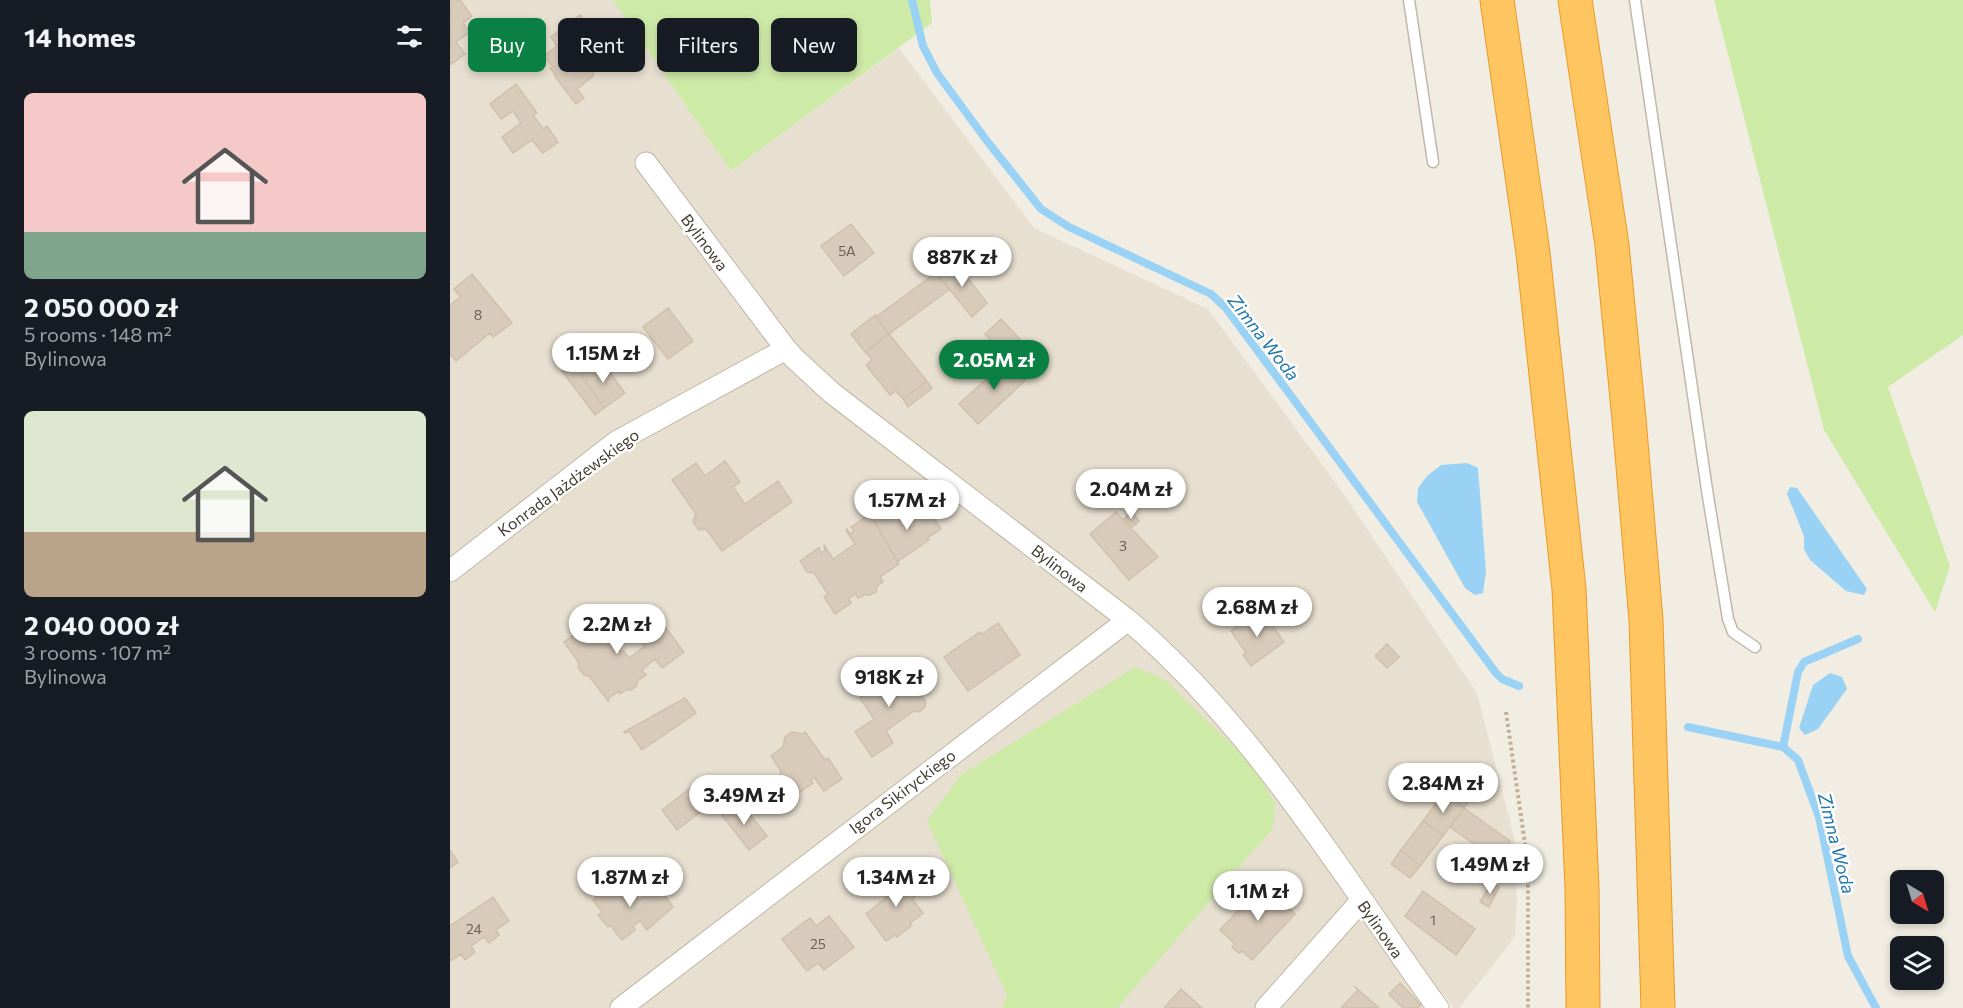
<!DOCTYPE html>
<html lang="en">
<head>
<meta charset="utf-8">
<style>
	:root { --surface:#171b24; --page:#242831; --text:#f1f3f6; --muted:#9ea1a6; --accent:#0b8043 }
	body { margin:0; font-family:Commissioner,sans-serif; background:var(--page); color:var(--text); height:100vh; display:flex; flex-direction:column; font-size:22px; white-space:nowrap }
	* { box-sizing:border-box; margin:0 }
	p { font-size:20px; color:var(--muted) }
	.icon { flex:none; width:33px; height:33px; fill:none; stroke:currentColor; stroke-width:2; stroke-linecap:round; stroke-linejoin:round }
	.map { position:relative; flex:1; overflow:hidden }
	.sheet { display:flex; flex-direction:column; background:var(--surface); width:450px }
	.sheet>* { flex:none }
	.hud { position:absolute; left:18px; top:18px; width:570px; height:54px; display:flex; gap:12px }
	.needle { width:39px; rotate:142deg }
	.controls { position:absolute; left:1440px; top:870px; display:grid; gap:12px }
	.controls a { display:grid; place-items:center; width:54px; height:54px; border-radius:9px; background:var(--surface); box-shadow:0 3px 9px #0003; font-size:30px }
	.price { position:absolute; translate:-50% -51px; padding:0 14px; border-radius:21px; background:#fff; color:#222; font-size:20px; line-height:39px; filter:drop-shadow(0 2px 3px #0008) }
	.price::after { content:''; position:absolute; left:50%; top:36px; width:18px; height:14px; margin-left:-9px; background:inherit; clip-path:polygon(0 0,100% 0,50% 100%) }
	.price.active { background:var(--accent); color:#fff }
	ul { padding:0; list-style:none }
	li { display:grid; align-content:center; gap:12px; height:318px; padding:0 24px }
	li span { display:grid; place-items:center; height:186px; border-radius:9px; color:#555 }
	li>.icon { margin-inline-start:auto }
	span .icon { width:108px; height:108px; fill:#fffc; stroke-width:1 }
	li b { font-size:26px }
	h2 { display:flex; justify-content:space-between; align-items:center; height:72px; padding:0 24px; font-size:26px }
	.tag { padding:0 21px; border-radius:9px; background:var(--surface); box-shadow:0 3px 9px #0003; font-size:21px; line-height:54px }
	.tag.active { background:var(--accent); color:#fff }
	main { display:flex; flex:1; min-height:0 }
	.map>svg:first-child { display:block }
</style>
</head>
<body>
<main>
<section class="sheet">
<h2>14 homes<svg class="icon" aria-label="filters" viewBox="0 0 24 24"><path d="M4 7h16M4 17h16"/><circle cx="9" cy="7" r="2"/><circle cx="15" cy="17" r="2"/></svg></h2>
<ul>
<li><span style="background:linear-gradient(#f6c9c9 75%,#7fa58c 0)"><svg class="icon" aria-label="home" viewBox="0 0 24 24"><path d="M3 11l9-7 9 7M6 9v11h12V9"/></svg></span><div><b>2 050 000 zł</b><p>5 rooms · 148 m²</p><p>Bylinowa</p></div></li>
<li><span style="background:linear-gradient(#dfe7d0 65%,#b9a48a 0)"><svg class="icon" aria-label="home" viewBox="0 0 24 24"><path d="M3 11l9-7 9 7M6 9v11h12V9"/></svg></span><div><b>2 040 000 zł</b><p>3 rooms · 107 m²</p><p>Bylinowa</p></div></li>
</ul>
</section>
<div class="map">
<svg width="1513" height="1008" viewBox="0 0 1513 1008">
	<rect width="100%" height="100%" fill="#f2ede2"/>
	<path fill="#e7dfd0" d="M0,0h163l118,171 168,-123 135,180 174,81 135,184 134,200 38,148 2,61 -2,35 -56,71h-6l-9,-14 -14,14h-980z"/>
	<path fill="#ceeaa7" d="M163,0h317l2,23 -201,148z
		M1264,0h249v335l-75,52 62,179 -15,46 -111,-182z
		M685,667l30,13 87,85 23,38 -2,25 -156,180h-115l5,-13 -80,-174 34,-46z"/>
	<path fill="#99d2f5" d="M1017,463l11,5 8,104 -3,21 -8,2 -10,-7 -48,-86 1,-14 9,-12 14,-11z
		M1340,487l7,1 70,101 -3,6 -18,-4 -36,-31 -6,-11v-13l-17,-42z
		M1380,673l12,4 5,12 -29,40 -13,6 -6,-7 14,-43z"/>
	<g fill="none" stroke-linecap="round" stroke-linejoin="round">
		<path stroke="#99d2f5" stroke-width="8" d="M462,0l11,46 14,27 50,68 54,68 28,18 142,67 15,14 270,365 6,6 17,7
			M1238,727l95,20 15,13 21,57 29,139 28,52
			M1333,747l15,-75 6,-10 54,-23"/>
	</g>
	<path fill="#d8cbba" stroke="#d0c0aa" stroke-width="1.5" d="M1,0h9l12,16 -9,7 7,9 -14,10 9,12 -15,11z
		M130,15l32,42 -19,15 1,3 -17,14 7,9 -8,6 -22,-29h2l-6,-7 3,-1 -9,-11 13,-10 -6,-9z
		M66,84l21,29 -4,2 10,14 4,-3 11,16 -15,11 -11,-13 -19,13 -11,-16 19,-14 -8,-12 -12,8 -11,-15z
		M401,224l23,29 -30,23 -23,-30z
		M504,260l33,43 -15,14 -36,-44z
		M486,273l14,16 -61,45 -13,-17z
		M22,274l40,49 -19,14 -3,-4 -34,28 -6,-7v-49l11,-8 -7,-8z
		M218,308l25,33 -25,18 -25,-32z
		M425,315l14,19 -24,18 -14,-18z
		M551,319l42,45 -14,13 -15,-12 -29,-31z
		M439,334l38,47 -24,18 -7,-8 -6,4 -24,-30 6,-5 -6,-8z
		M558,359l21,18 -51,47 -19,-20z
		M151,360l24,33 -21,15 -23,-33z
		M123,363l31,45 -9,7 -33,-44z
		M477,381l5,7 -24,19 -5,-8z
		M275,461l15,21 -7,5 12,17 33,-23 14,21 -70,49 -16,-22 -7,1 -6,-8 3,-8 -24,-34 24,-17 9,13z
		M476,506l15,23 -14,9 2,2 -32,22 -25,-46 16,2 8,-6 8,1 4,6z
		M666,512l42,45 -29,23 -39,-46z
		M682,512l7,9 -8,7 -8,-8z
		M420,514l29,50 -19,13 3,5 -6,4 -1,6 -6,3h-6l-6,3 -3,-4 -7,5 3,4 -16,11 -11,-17 4,-3 -14,-21 -7,-1 -7,-11 19,-13 2,5 4,-3 -1,-5 9,14 22,-15 -9,-14 1,-1 3,5 4,-3 -3,-4z
		M148,611l15,20 -3,2v6h5l6,8 -1,4 4,1 5,6 16,-12 -4,-5 22,-17 21,28 -22,16 -7,-9 -13,11 4,5 -8,5 -1,5 -6,5h-5l-6,4 -1,-3 -11,8 1,3 -20,-26 -5,-1 -6,-8 1,-4 -15,-21 15,-11 -4,-4 3,-2 1,-6 9,-7 6,1z
		M806,613l7,10 5,-4 16,23 -33,24 -8,-11 3,-2 -15,-22z
		M548,623l22,32 -52,36 -24,-34 36,-25 2,2z
		M937,644l12,13 -12,11 -12,-12z
		M442,668l11,1 8,12 5,1 3,4 -1,5 8,11 -1,5 -6,5 -5,-1 -28,20 7,12 -21,14 -17,-25 19,-13 -14,-21 22,-16 2,-9z
		M235,698l11,15 -54,37 -13,-19 -4,2 -1,-1z
		M342,732l11,2 2,-2 20,28 3,-2 14,21 -18,12 -10,-14 -3,3 2,3 -16,11 -8,-11 -4,-1 -5,-7 1,-4 -10,-15 12,-9 2,-10z
		M247,783l15,20 -35,27 -15,-20z
		M994,793l20,15 -21,28 -20,-15z
		M1015,796l5,4 -6,8 -5,-4z
		M289,801l28,35 -18,14 -27,-35z
		M1014,808l46,33 -13,19 -47,-33z
		M973,821l20,15 -23,30 -19,-16z
		M0,850l8,12 -8,6z
		M951,850l19,16 -10,12 -19,-14z
		M455,873l15,19 -8,7 11,14 -13,10 2,2 -15,12 -2,-2 -9,6 -20,-27 20,-16 -5,-7z
		M170,876l19,24 18,-14 16,21 -26,23 -7,-9 -7,5 2,4 -13,10 -12,-15 -2,2 -10,-12 4,-3 -9,-12z
		M1041,883l8,4 -10,20 -9,-5z
		M813,884l15,14 2,-3 8,7 -3,2 10,10 -43,46 -10,-9 -3,2 -7,-6 3,-3 -15,-14z
		M973,891l52,38 -19,26 -51,-39z
		M43,897l16,24 -13,9 3,5 -10,8 -5,-6 -13,9 4,6 -10,8 -4,-6 -11,7v-35z
		M379,916l25,31 -30,23 -6,-7 -11,8 -25,-32 28,-21 6,8z
		M950,983l21,22 -3,3h-15l-14,-14z
		M904,986l25,22h-38l17,-18z
		M731,989l21,19h-38z"/>
	<g fill="none" stroke-linecap="round" stroke-linejoin="round">
		<g stroke="#c1b7a7" stroke-width="13">
			<path id="service" d="M959,0l24,162
				M1185,0l72,490 21,129 5,13 22,15"/>
		</g>
		<g stroke="#c1b7a7" stroke-width="23">
			<path id="minor" d="M196,163l140,186 8,9 38,35 296,227c126,107 214,255 310,388
				M0,571l166,-129 170,-93
				M171,1008l507,-388
				M816,1008l95,-107"/>
		</g>
		<g stroke="#e79a27" stroke-width="35">
			<path id="motorway" d="M1047,0l36,253 36,336 13,299 1,120
				M1125,0l37,245 17,174 17,201 12,388"/>
		</g>
		<path stroke="#c1b094" stroke-width="4" stroke-dasharray="3 3" stroke-linecap="butt" d="M1056,712l19,132 3,40v124"/>
		<use href="#service" stroke="#fff" stroke-width="10"/>
		<use href="#minor" stroke="#fff" stroke-width="21"/>
		<use href="#motorway" stroke="#ffc560" stroke-width="33"/>
	</g>
	<g text-anchor="middle" dominant-baseline="central" stroke-width="5" stroke-linejoin="round" paint-order="stroke">
		<g font-size="14" fill="#696054">
			<text x="397" y="250">5A</text>
			<text x="28" y="314">8</text>
			<text x="673" y="545">3</text>
			<text x="983" y="919">1</text>
			<text x="24" y="928">24</text>
			<text x="368" y="943">25</text>
		</g>
		<g font-size="16" fill="#443c32" stroke="#fff">
			<text transform="translate(255 242) rotate(53)">Bylinowa</text>
			<text transform="translate(118 482) rotate(-36)">Konrada Jażdżewskiego</text>
			<text transform="translate(610 568) rotate(38)">Bylinowa</text>
			<text transform="translate(452 791) rotate(-37)">Igora Sikiryckiego</text>
			<text transform="translate(931 929) rotate(55)">Bylinowa</text>
		</g>
		<g font-size="18" font-style="italic" fill="#2479ae" stroke="#fff">
			<text transform="translate(814 337) rotate(52)">Zimna Woda</text>
			<text transform="translate(1387 843) rotate(76)">Zimna Woda</text>
		</g>
	</g>
</svg>
<div class="controls">
<a><svg class="needle" viewBox="-14 -14 28 28"><path d="M0-13l5 13h-10z" fill="#e53935"/><path d="M0 13l5-13h-10z" fill="#9ea1a6"/></svg></a>
<a><svg class="icon" aria-label="layers" viewBox="0 0 24 24"><path d="M12 4l9 5-9 5-9-5zM3 14l9 5 9-5"/></svg></a>
</div>
<b class="price" style="left:512px;top:288px">887K zł</b>
<b class="price" style="left:153px;top:384px">1.15M zł</b>
<b class="price active" style="left:544px;top:391px">2.05M zł</b>
<b class="price" style="left:681px;top:520px">2.04M zł</b>
<b class="price" style="left:457px;top:531px">1.57M zł</b>
<b class="price" style="left:807px;top:638px">2.68M zł</b>
<b class="price" style="left:167px;top:655px">2.2M zł</b>
<b class="price" style="left:439px;top:708px">918K zł</b>
<b class="price" style="left:993px;top:814px">2.84M zł</b>
<b class="price" style="left:294px;top:826px">3.49M zł</b>
<b class="price" style="left:1040px;top:895px">1.49M zł</b>
<b class="price" style="left:180px;top:908px">1.87M zł</b>
<b class="price" style="left:446px;top:908px">1.34M zł</b>
<b class="price" style="left:808px;top:922px">1.1M zł</b>
<div class="hud">
<a class="tag active">Buy</a>
<a class="tag">Rent</a>
<a class="tag">Filters</a>
<a class="tag">New</a>
</div>
</div>
</main>
</body>
</html>
